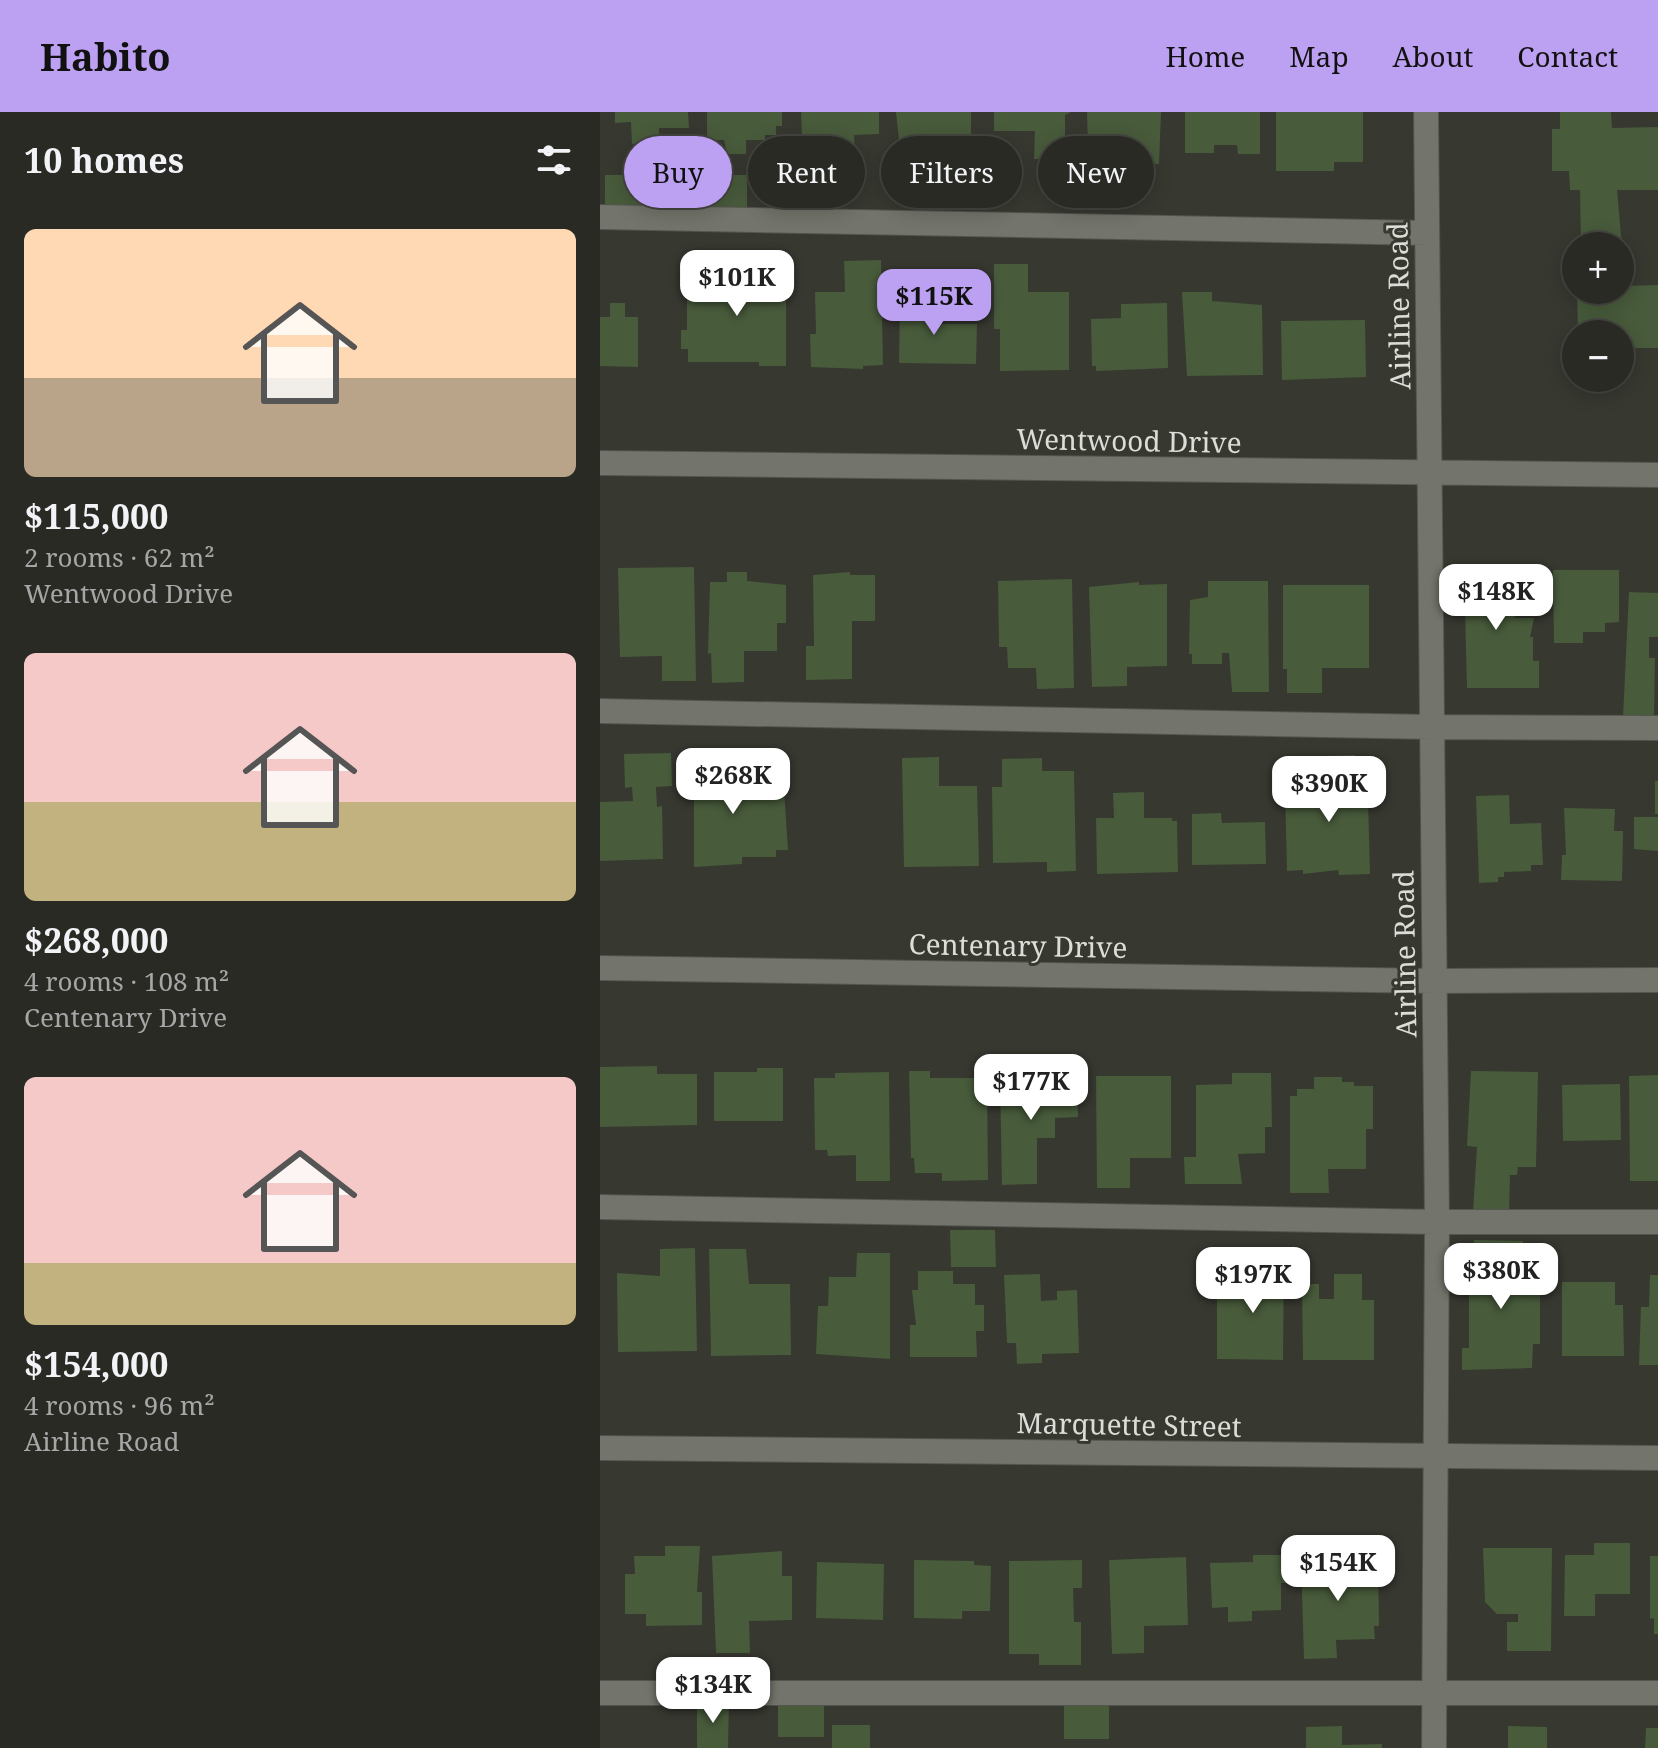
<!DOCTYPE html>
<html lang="en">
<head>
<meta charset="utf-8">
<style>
	:root { --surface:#292a24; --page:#31322c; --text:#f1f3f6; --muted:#a5a7a6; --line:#454641; --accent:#bca0f2 }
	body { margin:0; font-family:"Noto Serif",serif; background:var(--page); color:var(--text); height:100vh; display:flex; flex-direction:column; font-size:30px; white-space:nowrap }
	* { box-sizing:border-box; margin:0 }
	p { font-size:26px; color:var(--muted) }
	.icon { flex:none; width:44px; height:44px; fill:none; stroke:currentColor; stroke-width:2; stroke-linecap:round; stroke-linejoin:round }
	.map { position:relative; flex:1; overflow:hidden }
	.sheet { display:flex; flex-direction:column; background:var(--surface); width:600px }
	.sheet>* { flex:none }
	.hud { position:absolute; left:24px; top:24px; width:760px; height:72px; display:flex; gap:16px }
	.fabs { position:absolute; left:962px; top:120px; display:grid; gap:16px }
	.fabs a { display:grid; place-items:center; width:72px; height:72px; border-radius:50%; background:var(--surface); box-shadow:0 4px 20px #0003,0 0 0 2px var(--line); font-size:40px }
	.price { position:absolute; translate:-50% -68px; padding:0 18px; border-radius:16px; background:#fff; color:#222; font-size:26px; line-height:52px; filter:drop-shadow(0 2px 4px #0008) }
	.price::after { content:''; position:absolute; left:50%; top:48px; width:24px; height:18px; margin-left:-12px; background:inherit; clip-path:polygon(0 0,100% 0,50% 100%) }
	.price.current { background:var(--accent); color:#111 }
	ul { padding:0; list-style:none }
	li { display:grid; align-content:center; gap:16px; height:424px; padding:0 24px }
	li span { display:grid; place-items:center; height:248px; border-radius:12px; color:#555 }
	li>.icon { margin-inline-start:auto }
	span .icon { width:144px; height:144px; fill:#fffc; stroke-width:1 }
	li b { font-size:34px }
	h2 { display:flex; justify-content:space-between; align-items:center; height:96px; padding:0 24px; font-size:34px }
	.pill { padding:0 28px; border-radius:36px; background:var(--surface); box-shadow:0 4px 20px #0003,0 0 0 2px var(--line); font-size:28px; line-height:72px }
	.pill.current { background:var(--accent); color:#111 }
	header { display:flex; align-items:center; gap:48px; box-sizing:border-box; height:112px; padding:0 40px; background:var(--accent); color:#111 }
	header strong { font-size:38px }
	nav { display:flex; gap:44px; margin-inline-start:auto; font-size:28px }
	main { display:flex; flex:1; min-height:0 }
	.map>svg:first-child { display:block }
</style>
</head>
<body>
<header>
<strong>Habito</strong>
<nav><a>Home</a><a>Map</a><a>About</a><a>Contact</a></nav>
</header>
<main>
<section class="sheet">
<h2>10 homes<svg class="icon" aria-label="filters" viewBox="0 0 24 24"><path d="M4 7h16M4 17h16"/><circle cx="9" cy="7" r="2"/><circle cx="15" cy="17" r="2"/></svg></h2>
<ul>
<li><span style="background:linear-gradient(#ffd9b3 60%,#b9a48a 0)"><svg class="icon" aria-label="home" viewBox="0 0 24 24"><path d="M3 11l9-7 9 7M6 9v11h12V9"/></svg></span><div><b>$115,000</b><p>2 rooms · 62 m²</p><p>Wentwood Drive</p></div></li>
<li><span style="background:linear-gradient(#f6c9c9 60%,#c2b280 0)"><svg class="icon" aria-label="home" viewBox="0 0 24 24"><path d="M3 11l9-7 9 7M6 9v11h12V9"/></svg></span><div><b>$268,000</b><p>4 rooms · 108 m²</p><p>Centenary Drive</p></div></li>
<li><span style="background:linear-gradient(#f6c9c9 75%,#c2b280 0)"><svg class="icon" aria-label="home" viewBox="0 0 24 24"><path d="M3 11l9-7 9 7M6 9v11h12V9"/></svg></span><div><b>$154,000</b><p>4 rooms · 96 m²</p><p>Airline Road</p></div></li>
</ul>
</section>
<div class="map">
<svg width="1058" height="1636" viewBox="0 0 1058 1636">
	<rect width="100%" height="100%" fill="#373830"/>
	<path fill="#485b3b" d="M15,0h73l1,16h-30v15l-27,1 -1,-22 -16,1z
		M107,0h75v14h-6v9h-11v5h-19v14h-19l-3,-14h-17z
		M201,0h78v22l-25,1 1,17 -11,11 2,24 -42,2z
		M296,0h75v39h-24v15h-32v-17h-15z
		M394,0h77l-6,3v44h-31l1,-28h-41z
		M487,0h74l-2,52 -25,-1 1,-20 -22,-1v7h-25z
		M585,0h75v42h-22l-1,-9h-23v8h-29z
		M676,0h87v50h-29v9h-58z
		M960,0h51l1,16 46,-1v63h-41l5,56h-41l-1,-56h-10l-1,-19h-17v-42h8z
		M32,40h14l-1,24h7v30l-47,-1v-30h26z
		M101,63h46v34h-46z
		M281,148l2,105 -20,1v3l-52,-2 -1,-33h6l-1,-42h30l-1,-31z
		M394,152h34v28h41v78l-69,1v-42h-6z
		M147,155h39v99h-27v-4h-71v-13h-7v-19h6v-60l38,-1v28h22z
		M1020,166l3,8 35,-1v63h-38v-14h-42l-1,-44h43z
		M582,180h30v9l50,4 1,70 -76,1z
		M300,190h40v22h37l-1,40 -77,-1z
		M10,191h15v14h13v50l-38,-1v-49h10z
		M567,191l1,65 -72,3v-5h-4l-1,-47 30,-1v-14z
		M765,208l1,57 -84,3 -1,-59z
		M94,455l2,114h-34v-25l-42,1 -2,-89z
		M864,455l51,1v50h19l-4,19h3v24h6v27h-72l-2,-79h-8v-16h7z
		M953,458h66v52l-14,1v9h-22v11h-29z
		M127,460h20v9l39,4v38h-9v28h-33v31l-32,1 -1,-30 -3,1 2,-72h17z
		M250,460v3h25v46h-23v58l-46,1v-34h8l-1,-71z
		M472,467l2,109 -37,1 -1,-21h-28l-1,-21h-8l-1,-66z
		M608,469h60l1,111h-37l-3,-39h-7v11h-30v-10h-3l1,-54 18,-3z
		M539,470v3l28,-1v82l-40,1v19l-35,1 -3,-100z
		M683,473h86v83h-47v25h-35v-24h-4z
		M1029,480l29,1v44h-9v21h6l-1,59h-31z
		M130,639l1,32h12l1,8 40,-1 4,60h-12v7h-34v7l-48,3v-115z
		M71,641l1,33 -16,1 1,20 5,-1 1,53 -63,2v-59l33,-1 -1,-14 -7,1 -1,-34z
		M755,643l2,44 11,-1 2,76 -31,1 -1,-5 -35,4v-4l-16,1 -2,-82 40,3 -1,-36z
		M339,645v29h38l2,80 -75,1 -2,-109z
		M442,646v13h32l2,100 -29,1v-10l-54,1 -1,-76h10v-28z
		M1055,669h3v33h-3z
		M544,680v26h28v3h5l1,51 -81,2 -1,-56h18l-1,-25z
		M909,683l1,29 31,-1 2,42h-12v6l-27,1v5h-6v5l-19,1 -3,-87z
		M964,696l51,1 -1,22h9l-1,50 -61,-1 1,-25h4z
		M621,701l1,10 43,-1 1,42 -74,1v-51z
		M1034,705h24v34l-24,-2z
		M57,954v8h40v51l-97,2v-60z
		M157,956h26v53h-69v-49h43z
		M309,959h21v7h57l1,102 -46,1v-8h-27l-1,-15h-3z
		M871,959l67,1 -2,95h-18l-1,8h-7l-1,38 -36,-1 4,-65 -10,-1z
		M289,960l1,109h-34v-26l-28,1 -1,-6h-12l-1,-72h21v-5z
		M632,961h39l1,54h-7v26l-27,1 4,30h-57l-1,-27h12v-72l36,-1z
		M1058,963v106h-28l-1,-105z
		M437,964l40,3 1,38 -23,1v20h-18v46l-35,1 -2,-105 37,-1z
		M496,964h75v82h-41v30h-33z
		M714,965h28v5h12v4h19v43h-7v40h-38l1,24h-39v-97h7v-7h17z
		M1020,972l1,56 -58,1 -1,-56z
		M350,1118h45l1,37h-45z
		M874,1128l49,1 -1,37h-6l-1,17h25v49h-7l-1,24 -70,2v-22h7v-58h24v-12h-19z
		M95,1136l2,103 -79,1 -1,-79 43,3v-27z
		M109,1137h37l3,35h41l1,71 -80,1z
		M257,1141h33v106l-74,-5 2,-48h10l1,-29h27z
		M649,1147h35l-1,101 -66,-1v-70h32z
		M318,1159h35v13h22v21h9v26h-8l1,26h-67v-32h6l-4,-35h6z
		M440,1162l1,27 16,-1v-9l20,-1 2,63 -37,1v9l-25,1 -1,-21h-9l-3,-68z
		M734,1162h28v26h12v60h-71l-1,-76h17v15h15z
		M1050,1163h8v90h-19l2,-58h8z
		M962,1170h53v23h8l1,51h-62z
		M994,1431h36v51h-35v22h-31l1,-61h29z
		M65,1434h35l-3,46h5v33l-56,1v-12h-21v-40h10l-1,-18h31z
		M883,1436h69l-1,103h-44v-29h11v-8h-21l-12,-12z
		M182,1439v25h10v44l-43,1 1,32h-34l-4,-97z
		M653,1443h33l1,28h-6v27l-29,1v10l-24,1v-15l-16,1 -2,-45 43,-1z
		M1050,1444h8v78h-4v-16l-4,1z
		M586,1445l2,68 -44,1v27l-32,1 -3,-94z
		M747,1445l31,1 1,68h-5l1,13 -39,1 1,18 -33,1 -3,-99z
		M314,1448l60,1v4l17,1 -1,45h-28v8l-48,-1z
		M482,1448v28h-9l1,34h7v43h-42v-11h-30v-93z
		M217,1450l67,2 -1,56 -67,-2z
		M178,1588h46v37h-46z
		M464,1589h45v38h-45z
		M97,1590h32l-1,46h-31z
		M232,1613h38v23h-38z
		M742,1614v19l40,-1v4h-76v-21z
		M908,1614l39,1v21h-39z
		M1046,1616h12v20h-13z"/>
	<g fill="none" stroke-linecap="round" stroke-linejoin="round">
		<g stroke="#53544e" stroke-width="26">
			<path id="minor" d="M826,0l11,1110 -3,526
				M0,105l827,16
				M0,351l1058,12
				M0,599l832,16 226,1
				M0,856l834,13 224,-1
				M0,1095l837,15h221
				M0,1336l1058,10
				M0,1581h1058"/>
		</g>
		<use href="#minor" stroke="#73746b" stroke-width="24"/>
	</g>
	<g text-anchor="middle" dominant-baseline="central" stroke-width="6" stroke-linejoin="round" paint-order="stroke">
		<g font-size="28" fill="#ddddd8" stroke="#373830">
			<text transform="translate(798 194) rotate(-91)">Airline Road</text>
			<text transform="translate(529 328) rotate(1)">Wentwood Drive</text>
			<text transform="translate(418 833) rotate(1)">Centenary Drive</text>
			<text transform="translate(804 842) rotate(-91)">Airline Road</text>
			<text transform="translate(529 1312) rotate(1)">Marquette Street</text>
		</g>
	</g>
</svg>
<div class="fabs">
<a>+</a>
<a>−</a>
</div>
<b class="price" style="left:137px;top:206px">$101K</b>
<b class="price current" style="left:334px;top:225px">$115K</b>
<b class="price" style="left:896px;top:520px">$148K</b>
<b class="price" style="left:133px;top:704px">$268K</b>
<b class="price" style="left:729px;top:712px">$390K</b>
<b class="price" style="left:431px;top:1010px">$177K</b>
<b class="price" style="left:901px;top:1199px">$380K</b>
<b class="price" style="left:653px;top:1203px">$197K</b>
<b class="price" style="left:738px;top:1491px">$154K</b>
<b class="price" style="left:113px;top:1613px">$134K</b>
<div class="hud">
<a class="pill current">Buy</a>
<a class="pill">Rent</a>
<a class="pill">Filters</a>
<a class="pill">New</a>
</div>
</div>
</main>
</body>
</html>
